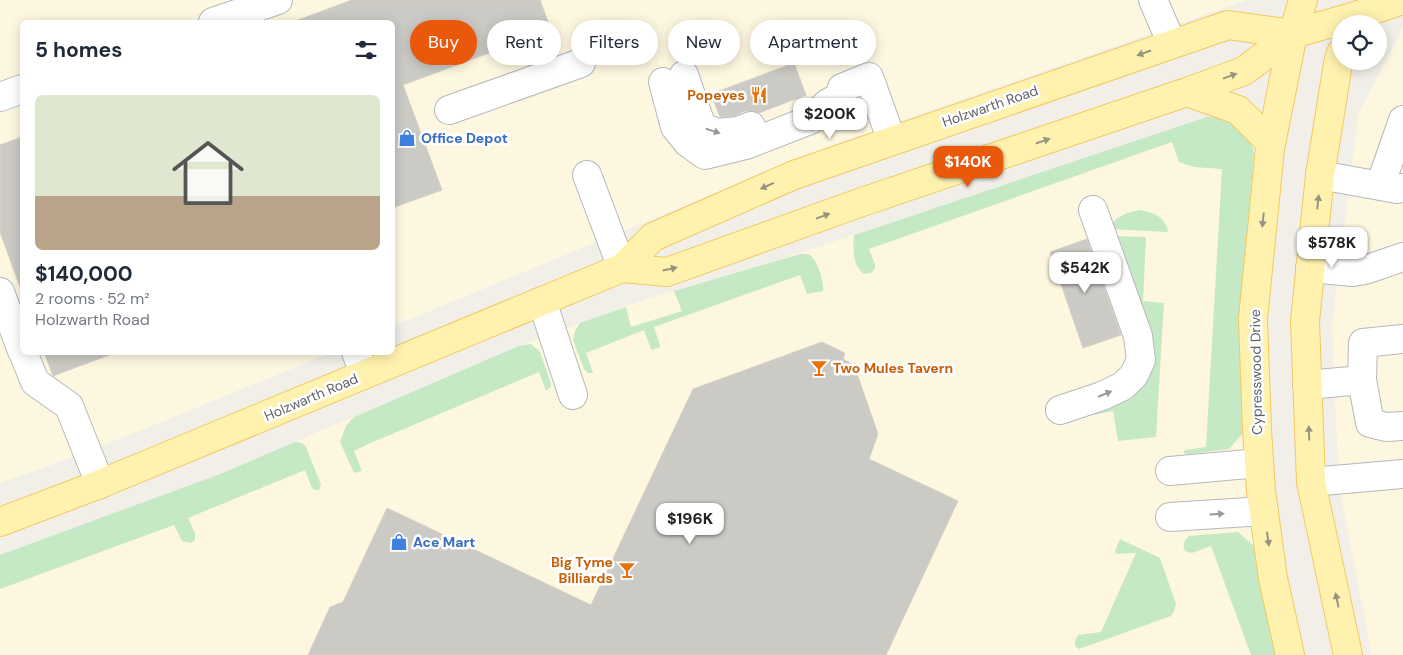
<!DOCTYPE html>
<html lang="en">
<head>
<meta charset="utf-8">
<style>
	:root { --surface:#fff; --page:#f6f6f7; --text:#1f2937; --muted:#747a83; --line:#e0e1e3; --accent:#ea580c }
	body { margin:0; font-family:"DM Sans",sans-serif; background:var(--page); color:var(--text); height:100vh; display:flex; flex-direction:column; font-size:19px; white-space:nowrap }
	* { box-sizing:border-box; margin:0 }
	p { font-size:16px; color:var(--muted) }
	.icon { flex:none; width:28px; height:28px; fill:none; stroke:currentColor; stroke-width:2; stroke-linecap:round; stroke-linejoin:round }
	.map { position:relative; flex:1; overflow:hidden }
	.details { position:absolute; left:20px; top:20px; width:375px; height:335px; display:flex; flex-direction:column; background:var(--surface); border-radius:8px; box-shadow:0 2px 12px #0003 }
	.details>* { flex:none }
	.top-card { position:absolute; left:410px; top:20px; width:475px; height:45px; display:flex; gap:10px }
	.controls { position:absolute; left:1332px; top:15px; display:grid; gap:10px }
	.controls a { display:grid; place-items:center; width:55px; height:55px; border-radius:50%; background:var(--surface); box-shadow:0 2px 12px #0003; font-size:25px }
	.price { position:absolute; translate:-50% -42px; padding:0 11px; border-radius:10px; background:#fff; color:#222; font-size:16px; line-height:32px; filter:drop-shadow(0 1px 2px #0008) }
	.price::after { content:''; position:absolute; left:50%; top:30px; width:15px; height:11px; margin-left:-8px; background:inherit; clip-path:polygon(0 0,100% 0,50% 100%) }
	.price.on { background:var(--accent); color:#fff }
	ul { padding:0; list-style:none }
	li { display:grid; align-content:center; gap:10px; height:265px; padding:0 15px }
	li+li { border-top:1px solid var(--line) }
	li span { display:grid; place-items:center; height:155px; border-radius:8px; color:#555 }
	li>.icon { margin-inline-start:auto }
	span .icon { width:90px; height:90px; fill:#fffc; stroke-width:1 }
	li b { font-size:21px }
	h2 { display:flex; justify-content:space-between; align-items:center; height:60px; padding:0 15px; font-size:21px }
	.pill { padding:0 18px; border-radius:22px; background:var(--surface); box-shadow:0 2px 12px #0003; font-size:18px; line-height:45px }
	.pill.on { background:var(--accent); color:#fff }
	.map>svg:first-child { display:block }
</style>
</head>
<body>
<div class="map">
<svg width="1403" height="655" viewBox="0 0 1403 655">
	<rect width="100%" height="100%" fill="#f1efe8"/>
	<path fill="#fef7e0" d="M0,0h1247l-415,145 -439,181 -1,-304h-370v330l308,1 -178,73 -109,42 -43,15z
		M1403,27v628h-31l-33,-170 -7,-158 26,-212z
		M1207,117l47,37 -14,160 2,120 12,112 16,86 6,23h-1276v-100l220,-81 299,-128 61,-23 66,-24 135,-40z"/>
	<path fill="#c5e8c5" d="M1207,117l16,1 15,6 12,11 4,19 -14,160 2,120 -13,15 -39,5h-5l-1,-2 1,-2 21,-3 16,-278 -28,-2 -15,-5 -7,-20 -303,107 6,15v5l-4,4 -7,1c-12,-9 -11,-25 -10,-39z
		M1141,210c13,3 25,7 27,22l-59,-3c6,-13 18,-17 32,-19z
		M1111,236l35,1 -3,64 21,2 -8,134 -38,4 -5,-30 -20,4 2,-6 40,-19z
		M800,254c4,0 9,-1 12,3 6,6 12,25 11,34l-16,3 -7,-19 -146,52 6,18v2l-8,3 -1,-1 -7,-19 -58,23 7,20h-5l-4,-4 -11,-29 2,-9 5,-8 46,-16 5,20 51,-16 -8,-20z
		M531,344l9,8 11,31v4l-5,4 -7,-19 -173,73 -12,6 8,20 -8,2 -14,-31 6,-16 8,-9 165,-71z
		M295,442l7,1 4,4 15,38 -2,5h-4l-3,-2 -7,-18 -117,48 7,15v7l-4,3 -9,-2 -8,-16 -174,64v-34l220,-81z
		M1238,532l16,14 16,86 6,23h-25l-40,-109 -19,7 -7,-2c-3,-7 -1,-10 4,-15z
		M1120,539l40,19 16,46 -2,7 -3,5 -92,33 -4,-3v-5l3,-6 23,-3 35,-79 -20,1 -1,-3z"/>
	<path fill="#cccac5" stroke="#d6d1c6" d="M352,0h188l11,30 -148,55 39,105 -50,18v-186h-94v-2z
		M794,63l12,32 -47,18 -6,-2h-8l-11,5 -14,1 -9,-23z
		M22,137v150h-2l-20,-55v-87z
		M1087,239l34,96 -38,13 -33,-96z
		M822,342l23,11 -2,6 11,6 24,69 -9,25 89,42 -72,154h-578l22,-48 13,-5 44,-94 204,97 102,-216z
		M44,352h64l1,3 -56,21z"/>
	<g fill="none" stroke-linecap="round" stroke-linejoin="round">
		<g stroke="#b5b8bc" stroke-width="30">
			<path id="minor" d="M1153,0l19,44
				M213,22l65,-22
				M684,75l18,52 16,6 20,-2 13,-5
				M663,82l12,45 13,16 17,12 41,-10 64,-25 18,-17 11,-6 3,-9 27,-11 23,64
				M0,97l22,-8
				M449,110l132,-47
				M587,175l35,93
				M1320,175l77,14 6,-1
				M1380,186l23,-66
				M1310,268l43,4 12,-2 38,-13
				M0,292l22,59
				M542,301l31,94
				M23,352l12,30 34,24 31,78
				M356,352l8,22
				M1362,380l8,43 16,4 17,-1
				M1307,385l55,-5 1,-37 40,-4
				M1060,410l42,-14 21,-10 11,-11 7,-15 -3,-24 -45,-126
				M1170,471l89,-8
				M1311,482l92,-8
				M1170,517l94,-6"/>
		</g>
		<g stroke="#f2c960" stroke-width="30">
			<path id="major" d="M1341,53l-3,11 -18,111 -15,146 6,161 37,173
				M1187,92l51,18 33,33
				M622,268l45,4 195,-70 325,-110 57,-21 49,-37 59,-17 51,-17
				M0,522l100,-38 522,-216 31,-31 141,-62 434,-150 65,9
				M1290,655l-17,-77 -12,-87 -4,-61 -4,-111 17,-170 23,-115 10,-34"/>
		</g>
		<use href="#minor" stroke="#fff" stroke-width="28"/>
		<use href="#major" stroke="#fff2af" stroke-width="28"/>
	</g>
	<defs><path id="oneway-solid" d="M-6-.8H1V-3.2L6.5 0L1 3.2V.8H-6Z" transform="scale(1.25)"/></defs>
	<g fill="#979581">
		<use href="#oneway-solid" transform="translate(1144 53) rotate(161)"/>
		<use href="#oneway-solid" transform="translate(1230 76) rotate(-20)"/>
		<use href="#oneway-solid" transform="translate(1043 141) rotate(-19)"/>
		<use href="#oneway-solid" transform="translate(767 186) rotate(156)"/>
		<use href="#oneway-solid" transform="translate(1318 202) rotate(-84)"/>
		<use href="#oneway-solid" transform="translate(823 216) rotate(-20)"/>
		<use href="#oneway-solid" transform="translate(1263 220) rotate(96)"/>
		<use href="#oneway-solid" transform="translate(670 269) rotate(-12)"/>
		<use href="#oneway-solid" transform="translate(1309 433) rotate(-92)"/>
		<use href="#oneway-solid" transform="translate(1268 539) rotate(82)"/>
		<use href="#oneway-solid" transform="translate(1337 600) rotate(-102)"/>
	</g>
	<g fill="#979a9d">
		<use href="#oneway-solid" transform="translate(713 131) rotate(17)"/>
		<use href="#oneway-solid" transform="translate(1105 394) rotate(-23)"/>
		<use href="#oneway-solid" transform="translate(1217 514) rotate(-4)"/>
	</g>
	<defs>
		<g id="restaurant-bare" transform="scale(1.35)"><path d="M-5-6h1v4h1v-4h1v4h1v-4h1v5L-1.5 .5V6h-2V.5L-5-1ZM5-6V6H3V1.5H1.5Q1.5-4 5-6Z" fill="#e8710a" stroke="#fff" stroke-width="2.5" paint-order="stroke"/></g>
		<g id="shop-bare" transform="scale(1.35)"><path d="M-5-2.5h2.3a2.7 3.5 0 0 1 5.4 0H5L5.5 6h-11ZM-1.5-2.5h3a1.5 2.3 0 0 0-3 0Z" fill="#3f7fe0" stroke="#fff" stroke-width="2.5" paint-order="stroke"/></g>
		<g id="bar-bare" transform="scale(1.35)"><path d="M-6-5H6L.8 .8V4.5H3.5V6h-7V4.5H-.8V.8Z" fill="#e8710a" stroke="#fff" stroke-width="2.5" paint-order="stroke"/></g>
	</defs>
	<g fill-rule="evenodd">
		<use href="#restaurant-bare" x="759" y="95"/>
		<use href="#shop-bare" x="407" y="138"/>
		<use href="#bar-bare" x="819" y="368"/>
		<use href="#shop-bare" x="399" y="542"/>
		<use href="#bar-bare" x="627" y="570"/>
	</g>
	<g text-anchor="middle" dominant-baseline="central" stroke-width="5" stroke-linejoin="round" paint-order="stroke">
		<g font-size="14" font-weight="bold" fill="#c56008" stroke="#fff" text-anchor="end">
			<text x="745" y="95">Popeyes</text>
			<text x="833" y="368" text-anchor="start">Two Mules Tavern</text>
			<text x="613" y="562">Big Tyme<tspan x="613" dy="16">Billiards</tspan></text>
		</g>
		<g font-size="14" fill="#5f6368" stroke="#fff">
			<text transform="translate(990 106) rotate(-19)">Holzwarth Road</text>
			<text transform="translate(1256 372) rotate(-91)">Cypresswood Drive</text>
			<text transform="translate(311 397) rotate(-23)">Holzwarth Road</text>
		</g>
		<g font-size="14" font-weight="bold" fill="#366cbe" stroke="#fff" text-anchor="start">
			<text x="421" y="138">Office Depot</text>
			<text x="413" y="542">Ace Mart</text>
		</g>
	</g>
</svg>
<div class="controls">
<a><svg class="icon" aria-label="locate" viewBox="0 0 24 24"><circle cx="12" cy="12" r="6"/><path d="M12 2v4M12 18v4M2 12h4M18 12h4"/></svg></a>
</div>
<b class="price" style="left:830px;top:140px">$200K</b>
<b class="price on" style="left:968px;top:188px">$140K</b>
<b class="price" style="left:1332px;top:269px">$578K</b>
<b class="price" style="left:1085px;top:294px">$542K</b>
<b class="price" style="left:690px;top:545px">$196K</b>
<div class="top-card">
<a class="pill on">Buy</a>
<a class="pill">Rent</a>
<a class="pill">Filters</a>
<a class="pill">New</a>
<a class="pill">Apartment</a>
</div>
<section class="details">
<h2>5 homes<svg class="icon" aria-label="filters" viewBox="0 0 24 24"><path d="M4 7h16M4 17h16"/><circle cx="9" cy="7" r="2"/><circle cx="15" cy="17" r="2"/></svg></h2>
<ul>
<li><span style="background:linear-gradient(#dfe7d0 65%,#b9a48a 0)"><svg class="icon" aria-label="home" viewBox="0 0 24 24"><path d="M3 11l9-7 9 7M6 9v11h12V9"/></svg></span><div><b>$140,000</b><p>2 rooms · 52 m²</p><p>Holzwarth Road</p></div></li>
</ul>
</section>
</div>
</body>
</html>
